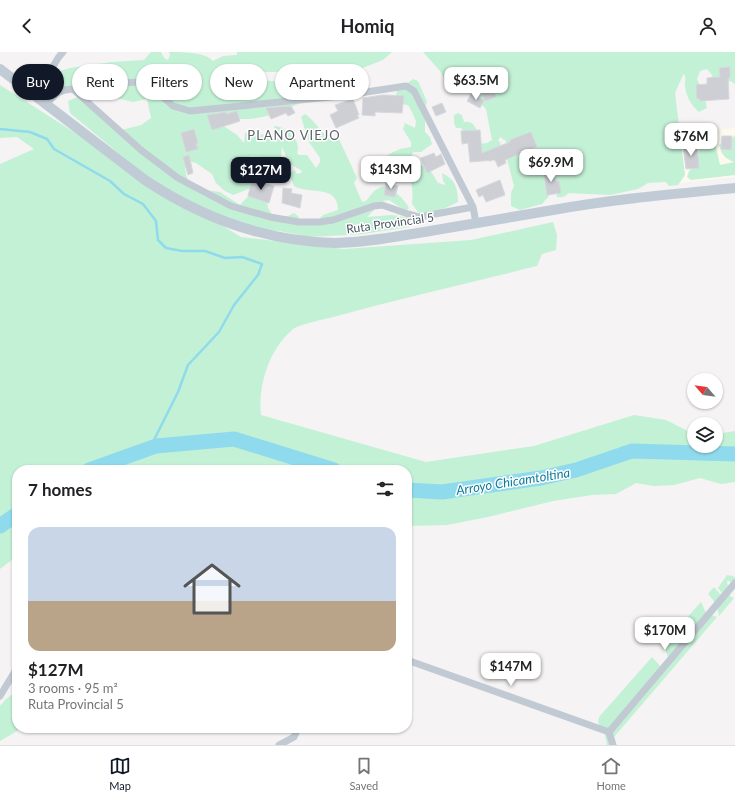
<!DOCTYPE html>
<html lang="en">
<head>
<meta charset="utf-8">
<style>
	:root { --surface:#fff; --page:#f6f6f6; --text:#202124; --muted:#757577; --line:#e0e0e0; --accent:#111827 }
	body { margin:0; font-family:Lato,sans-serif; background:var(--page); color:var(--text); height:100vh; display:flex; flex-direction:column; font-size:15px; white-space:nowrap }
	* { box-sizing:border-box; margin:0 }
	p { font-size:13px; color:var(--muted) }
	.icon { flex:none; width:22px; height:22px; fill:none; stroke:currentColor; stroke-width:2; stroke-linecap:round; stroke-linejoin:round }
	.map { position:relative; flex:1; overflow:hidden }
	.sheet { position:absolute; left:12px; top:413px; width:400px; height:268px; display:flex; flex-direction:column; background:var(--surface); border-radius:16px; box-shadow:0 1px 3px #0004 }
	.sheet>* { flex:none }
	.top-card { position:absolute; left:12px; top:12px; width:400px; height:36px; display:flex; gap:8px }
	.needle { width:26px; rotate:298deg }
	.tools { position:absolute; left:687px; top:321px; display:grid; gap:8px }
	.tools a { display:grid; place-items:center; width:36px; height:36px; border-radius:50%; background:var(--surface); box-shadow:0 1px 3px #0004; font-size:20px }
	.price { position:absolute; translate:-50% -34px; padding:0 9px; border-radius:8px; background:#fff; color:#222; font-size:13px; line-height:26px; filter:drop-shadow(0 1px 2px #0008) }
	.price::after { content:''; position:absolute; left:50%; top:24px; width:12px; height:9px; margin-left:-6px; background:inherit; clip-path:polygon(0 0,100% 0,50% 100%) }
	.price.current { background:var(--accent); color:#fff }
	ul { padding:0; list-style:none }
	li { display:grid; align-content:center; gap:8px; height:212px; padding:0 16px }
	li+li { border-top:1px solid var(--line) }
	li span { display:grid; place-items:center; height:124px; border-radius:12px; color:#555 }
	li>.icon { margin-inline-start:auto }
	span .icon { width:72px; height:72px; fill:#fffc; stroke-width:1 }
	li b { font-size:17px }
	h2 { display:flex; justify-content:space-between; align-items:center; height:48px; padding:0 16px; font-size:17px }
	.pill { padding:0 14px; border-radius:18px; background:var(--surface); box-shadow:0 1px 3px #0004; font-size:14px; line-height:36px }
	.pill.current { background:var(--accent); color:#fff }
	header { display:flex; justify-content:space-between; align-items:center; height:52px; padding:0 16px; background:var(--surface); font-size:18px; font-weight:700 }
	.dock { display:flex; justify-content:space-around; align-items:center; height:56px; border-top:1px solid var(--line); background:var(--surface); font-size:11px; color:var(--muted) }
	.dock a { display:grid; justify-items:center; gap:2px }
	.dock .current { color:var(--accent) }
	.map>svg:first-child { display:block }
</style>
</head>
<body>
<header><svg class="icon" aria-label="back" viewBox="0 0 24 24"><path d="M15 5l-7 7 7 7"/></svg>Homiq<svg class="icon" aria-label="person" viewBox="0 0 24 24"><circle cx="12" cy="8" r="4"/><path d="M4 21q1-7 8-7t8 7"/></svg></header>
<div class="map">
<svg width="735" height="693" viewBox="0 0 735 693">
	<rect width="100%" height="100%" fill="#f5f3f3"/>
	<path fill="#fdf9ef" d="M735,76v49l-54,6 -9,-49 29,-2 2,45h12v-41l8,-7z"/>
	<path fill="#c3f1d5" fill-rule="evenodd" d="M151,0h10l3,6 4,2 2,-5 -1,-3c13,0 36,0 44,9l10,-5 14,-1v-3h155l-9,8 -23,9 7,9 -2,6 -10,1 -8,-6 -1,-7h-5l-7,2 7,14 -1,9 -40,6 -24,11 -25,5h-19l-13,4 18,12 7,8 1,-10 31,3 -2,-10c12,1 28,13 23,27l2,2h8l9,13 4,-6v-4l-11,-16 -8,-25 4,-3c10,7 15,17 25,25l3,-2h5l19,41 -3,5 8,19 4,-1 8,-10 9,-5c12,5 19,10 26,22l-3,3 -17,-11 -12,2 -2,7 -8,8 25,-2 18,3 -1,9 -46,7 -53,3 -31,-6 -15,1 -33,-11 -63,-29 73,45 103,12 127,-9 82,-18 4,13 -1,15 -14,4 -5,12c-68,17 -136,32 -204,51 -8,2 -35,8 -40,12 -24,21 -35,55 -32,86l165,47 108,-16 100,-31 32,5 28,14v12h22v-12l19,-3v51l-14,2 -21,-6 -26,7 -20,1 -18,-3 -20,11 -24,1 -39,6 -65,16 -41,8 -37,1 -3,-1v-55h-167l-7,-2 -45,2h-171v86l-17,13v-405l34,-15 -17,-12 -17,1v-53l157,100 -87,-72 -2,-12 10,-4 40,34 23,-6 10,-7 -4,-19 -14,3 -25,-6 -11,-5 -41,-2 -21,-5 -4,-4v-7l7,-8 19,7 13,-4 42,-6 32,-2zM234,20h80l8,4 2,7 -12,2 -61,-6zM282,95l7,16 13,8 -2,3 -4,-1 -1,-3 -6,3 5,13c16,9 44,-2 44,24l-15,5 -10,10 -11,-1 -4,-8 -4,-3 -14,7 -5,-1 -7,-11 -1,-8 -15,-8 -12,13 -20,-13 -29,-4 -5,-13 -1,-9 4,-5 7,2 16,11 4,9 9,8 8,4 21,-8 2,-15 -5,-10 -1,-6 31,2z
		M423,0h312v32l-4,-3 -19,4v-10l-5,-6 -7,2 -3,8 7,15 3,14 -8,4c-8,-7 -14,-17 -14,-28 0,-4 1,-6 -1,-10l-1,1 -8,18 10,82 -7,10 -9,1 -3,-4 -18,1 -10,6 -28,6 -42,-2c-2,4 -7,5 -11,4l-2,-8 -13,15 -22,6 -9,-4v-13l3,-7 -9,-35 1,-10 -6,-4 -2,4 2,1 2,10 -12,10 -8,-6 -2,-12 7,-1 5,-3 -6,-31 -8,-8 -2,-16 3,-7h6l7,9 7,1v-10l-11,-8 -12,2 -7,5 -2,9 -6,7 -9,-2 -12,-20z
		M413,27l5,2 9,21 -2,6v24l5,5 2,7 -11,8h-8l-2,6 3,5 15,5 9,15 8,2 -3,-4 -1,-8c13,6 16,15 16,29l-17,8 -22,3 -7,-9c2,-23 -2,-27 -13,-46l-23,11 -9,-1 -3,-7 3,-4 7,5c11,-3 15,-9 24,-12 4,-2 9,-2 13,-3v-5l-8,-13 2,-6 10,5 1,-7 -7,-15 -14,-5 2,-10z
		M458,61l4,2 2,7c9,-1 11,4 14,12h-12l-5,-6h-5l-2,-5v-8z
		M735,83v40l-44,5 -4,-3 2,-6 5,-5 6,-19 15,-4 5,22 14,-3c-10,-4 -12,-7 -15,-17l6,-5 8,-2z
		M727,523l6,1 2,2v9l-7,-7 -1,2 3,14 4,2 -15,18c-1,-8 -5,-16 -11,-22l6,-7 6,7 2,-1 -4,-5z
		M701,550l5,11 11,4 -103,120 -3,8h-4l-2,-10 -7,-13 1,-5 53,-60 8,9 5,-2 3,-7 -5,-13z
		M17,639v37h5l-22,13v-35l6,-7z"/>
	<g fill="none" stroke-linecap="round" stroke-linejoin="round">
		<path stroke="#90daee" stroke-width="2.5" d="M0,77l30,3 17,7 7,10 56,32 14,13 19,10 13,17 2,19 8,8 16,3h23l20,7 17,-1 20,7 -4,11 -24,30 -15,27 -31,33 -10,27 -28,56"/>
		<path stroke="#90daee" stroke-width="15" d="M89,418l67,-24 78,-7 100,31
			M407,438l35,2 99,-14 35,-8 56,-19 103,3
			M0,474l17,-12"/>
	</g>
	<path fill="#cdcfd5" stroke="#d7d9de" d="M730,15v11h-2l1,21 -29,2v-2h-3l-1,-14 11,-1v-6l13,-1 -1,-9z
		M493,29l4,10 -3,1 2,5 -11,4 -6,-15z
		M471,42l13,6 -4,8 -13,-7z
		M383,43l21,1 -2,17 -27,-1v4l-13,-1 1,-17z
		M353,47l6,16h-2l2,3 -23,10 -6,-13 8,-4 -3,-6z
		M442,51l4,9 -10,4 -4,-9z
		M291,54l4,7 -7,3 -2,-3 -15,6 -5,-11z
		M237,59l3,10 -28,9 -5,-15 19,-3v2z
		M194,77l4,14 -2,1 2,5 -12,3 -5,-19z
		M480,78l2,23 28,-11v-2l21,-8 6,15 -32,13 1,3 -8,4 -3,-7 -25,2 -2,-19 -6,1 -1,-13z
		M722,84h10l-1,14 -10,-1z
		M697,92l2,24 -13,1 -3,-23z
		M434,101l2,4 5,-3 4,10 -18,9 -6,-15z
		M189,103l4,18 -5,2 -5,-18z
		M550,116l2,9h3l1,4h3l2,12 -14,2 -4,-26z
		M252,128l22,6 -5,17 -21,-7z
		M500,128l5,15 -19,7 -3,-7 -4,2 -3,-7z
		M386,131l12,3 -3,11 -11,-2z
		M283,136l9,1 -1,4 11,2 -2,13 -18,-5z"/>
	<g fill="none" stroke-linecap="round" stroke-linejoin="round">
		<path stroke="#c1cad2" stroke-width="7" d="M74,38l67,60 37,28 53,28 39,11 29,5h20l14,-2 41,-14 8,-1 26,9 11,3 54,-10
			M36,44l22,-38 5,-6
			M46,52l11,-11 8,-3 56,-7 18,-1 12,4 22,20 17,5 150,-15 66,-10 8,5 59,116 3,16
			M407,608l202,72
			M0,644l17,-28
			M609,680l126,-149
			M609,680l4,13
			M279,693l15,-8 4,-9"/>
		<path stroke="#c1cbd6" stroke-width="10" d="M0,17l145,111c57,38 120,61 189,63 32,0 64,-7 96,-12 41,-7 82,-14 123,-21 61,-11 121,-16 182,-22"/>
	</g>
	<g text-anchor="middle" dominant-baseline="central" stroke-width="3" stroke-linejoin="round" paint-order="stroke">
		<g font-size="12" fill="#4a5661" stroke="#fff">
			<text transform="translate(390 171) rotate(-8)">Ruta Provincial 5</text>
		</g>
		<g font-size="13" letter-spacing="1" fill="#5f6368" stroke="#fff">
			<text x="294" y="83">PLANO VIEJO</text>
		</g>
		<g font-size="13" font-style="italic" fill="#0c7c9b" stroke="#fff">
			<text transform="translate(513 429) rotate(-9)">Arroyo Chicamtoltina</text>
		</g>
	</g>
</svg>
<div class="tools">
<a><svg class="needle" viewBox="-14 -14 28 28"><path d="M0-13l5 13h-10z" fill="#e53935"/><path d="M0 13l5-13h-10z" fill="#757577"/></svg></a>
<a><svg class="icon" aria-label="layers" viewBox="0 0 24 24"><path d="M12 4l9 5-9 5-9-5zM3 14l9 5 9-5"/></svg></a>
</div>
<b class="price" style="left:476px;top:49px">$63.5M</b>
<b class="price" style="left:691px;top:105px">$76M</b>
<b class="price" style="left:551px;top:131px">$69.9M</b>
<b class="price" style="left:391px;top:138px">$143M</b>
<b class="price current" style="left:261px;top:139px">$127M</b>
<b class="price" style="left:665px;top:599px">$170M</b>
<b class="price" style="left:511px;top:635px">$147M</b>
<div class="top-card">
<a class="pill current">Buy</a>
<a class="pill">Rent</a>
<a class="pill">Filters</a>
<a class="pill">New</a>
<a class="pill">Apartment</a>
</div>
<section class="sheet">
<h2>7 homes<svg class="icon" aria-label="filters" viewBox="0 0 24 24"><path d="M4 7h16M4 17h16"/><circle cx="9" cy="7" r="2"/><circle cx="15" cy="17" r="2"/></svg></h2>
<ul>
<li><span style="background:linear-gradient(#c9d6e8 60%,#b9a48a 0)"><svg class="icon" aria-label="home" viewBox="0 0 24 24"><path d="M3 11l9-7 9 7M6 9v11h12V9"/></svg></span><div><b>$127M</b><p>3 rooms · 95 m²</p><p>Ruta Provincial 5</p></div></li>
</ul>
</section>
</div>
<nav class="dock">
<a class="current"><svg class="icon" aria-label="map" viewBox="0 0 24 24"><path d="M3 6l6-2 6 2 6-2v14l-6 2-6-2-6 2zM9 4v14M15 6v14"/></svg>Map</a>
<a><svg class="icon" aria-label="saved" viewBox="0 0 24 24"><path d="M7 4h10v16l-5-4-5 4z"/></svg>Saved</a>
<a><svg class="icon" aria-label="home" viewBox="0 0 24 24"><path d="M3 11l9-7 9 7M6 9v11h12V9"/></svg>Home</a>
</nav>
</body>
</html>
